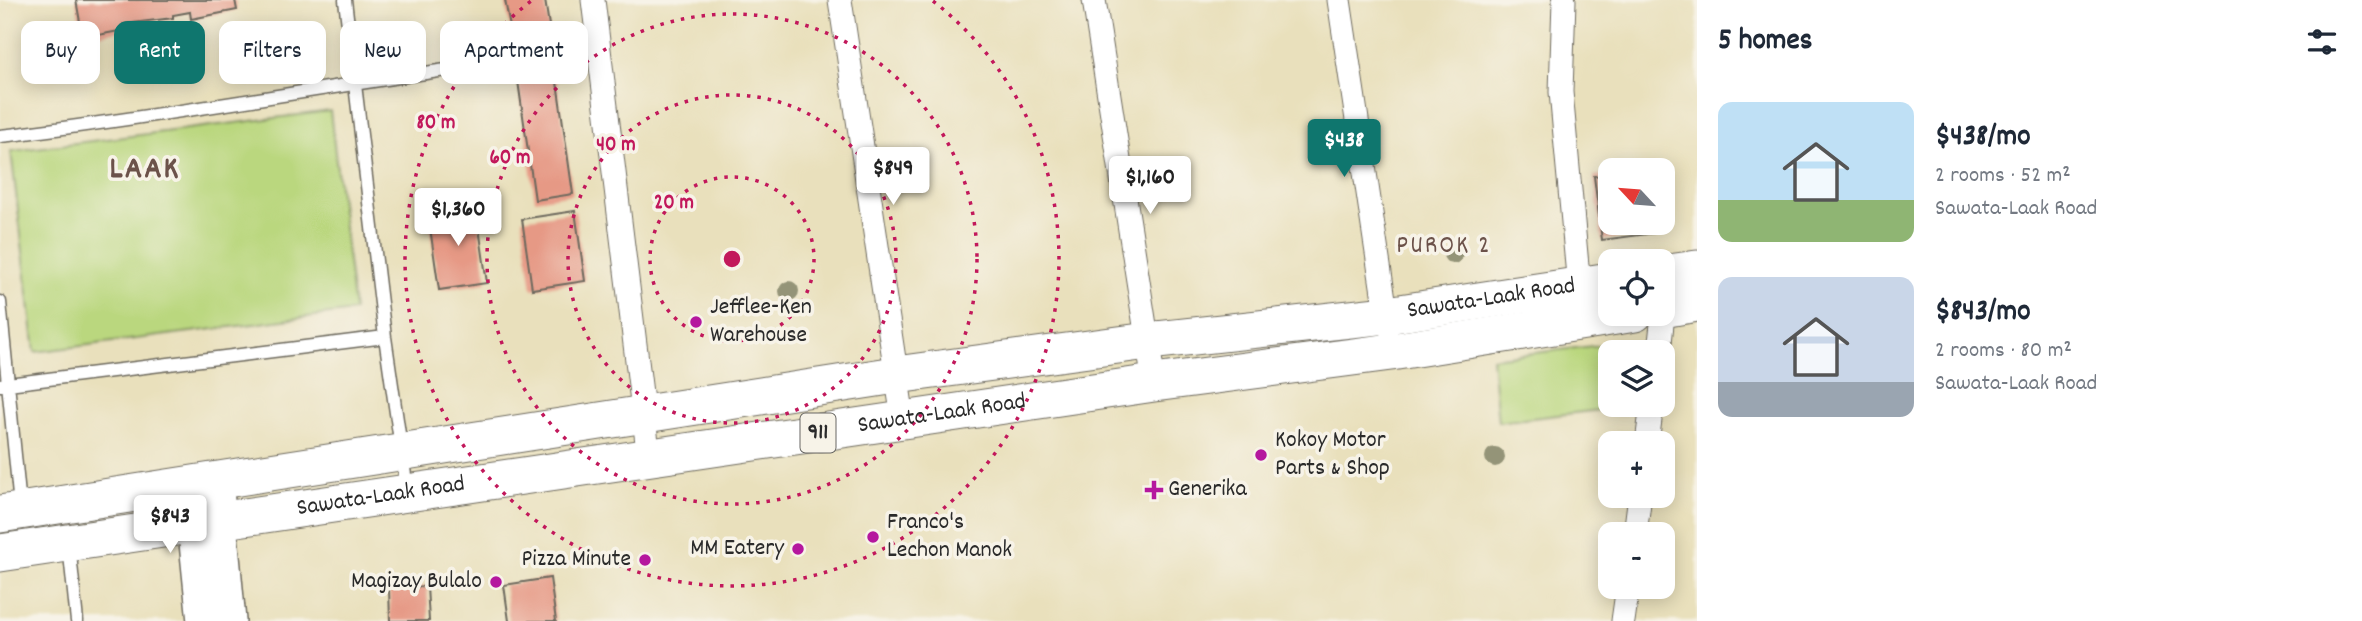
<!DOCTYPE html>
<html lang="en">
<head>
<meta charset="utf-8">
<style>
	:root { --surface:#fff; --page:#f2f2f3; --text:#1f2937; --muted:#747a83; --accent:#0f766e }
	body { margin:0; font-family:Dekko,sans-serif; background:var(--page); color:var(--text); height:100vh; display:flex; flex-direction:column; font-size:26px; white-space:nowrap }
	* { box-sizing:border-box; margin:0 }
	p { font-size:23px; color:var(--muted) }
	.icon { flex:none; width:38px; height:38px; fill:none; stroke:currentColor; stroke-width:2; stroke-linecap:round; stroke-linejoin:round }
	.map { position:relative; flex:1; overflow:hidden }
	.side { display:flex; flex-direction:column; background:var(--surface); width:665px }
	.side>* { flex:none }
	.banner { position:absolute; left:21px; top:21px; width:665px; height:63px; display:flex; gap:14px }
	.needle { width:46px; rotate:296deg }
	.tools { position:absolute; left:1598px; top:158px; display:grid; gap:14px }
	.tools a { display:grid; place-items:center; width:77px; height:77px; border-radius:14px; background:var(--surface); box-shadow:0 4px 18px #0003; font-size:35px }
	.price { position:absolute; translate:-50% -60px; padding:0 16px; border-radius:7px; background:#fff; color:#222; font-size:23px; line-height:46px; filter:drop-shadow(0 2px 4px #0008) }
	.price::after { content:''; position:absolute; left:50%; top:42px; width:21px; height:16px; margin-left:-10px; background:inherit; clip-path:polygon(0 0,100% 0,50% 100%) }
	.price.current { background:var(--accent); color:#fff }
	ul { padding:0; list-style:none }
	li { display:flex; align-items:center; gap:21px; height:175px; padding:0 21px }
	li span { display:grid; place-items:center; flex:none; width:196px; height:140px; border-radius:14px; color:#555 }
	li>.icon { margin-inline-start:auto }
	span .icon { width:84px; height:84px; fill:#fffc; stroke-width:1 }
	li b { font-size:30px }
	h2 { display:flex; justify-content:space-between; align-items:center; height:84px; padding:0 21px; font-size:30px }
	.tag { padding:0 24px; border-radius:14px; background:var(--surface); box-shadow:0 4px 18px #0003; font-size:24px; line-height:63px }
	.tag.current { background:var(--accent); color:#fff }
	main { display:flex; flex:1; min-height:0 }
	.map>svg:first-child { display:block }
</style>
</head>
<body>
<main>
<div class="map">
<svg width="1697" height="621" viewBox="0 0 1697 621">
	<rect width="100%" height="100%" fill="#f7f3e8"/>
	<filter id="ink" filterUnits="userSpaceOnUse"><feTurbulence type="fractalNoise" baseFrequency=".0143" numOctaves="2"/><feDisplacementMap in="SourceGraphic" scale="14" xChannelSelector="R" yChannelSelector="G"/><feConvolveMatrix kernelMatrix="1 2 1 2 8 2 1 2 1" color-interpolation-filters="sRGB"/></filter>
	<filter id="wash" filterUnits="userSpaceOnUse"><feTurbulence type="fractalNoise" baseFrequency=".00686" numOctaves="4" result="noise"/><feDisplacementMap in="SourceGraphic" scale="28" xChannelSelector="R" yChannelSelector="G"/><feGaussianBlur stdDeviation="1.57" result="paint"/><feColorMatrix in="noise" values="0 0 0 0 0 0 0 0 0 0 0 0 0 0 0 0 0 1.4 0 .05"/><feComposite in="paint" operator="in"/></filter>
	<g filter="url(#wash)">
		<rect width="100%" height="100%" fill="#e9e0bc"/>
		<path fill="#bad77e" stroke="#728154" stroke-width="2" d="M330,111l24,200 -319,41 -24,-201z
			M1609,344l1,60h6v4l-118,14 -6,-64z"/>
		<g id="blocks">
			<path fill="#e69985" d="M76,0h159l2,10 -46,9 -1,-7 -17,3v3l-50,6 1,6 -41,8z
				M505,0h40l6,38 -38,6z
				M555,68l18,126 -38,6 -18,-126z
				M1610,174v48h45l1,11 -54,7 -8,-64z
				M476,207l11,76 -48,7 -11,-76z
				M575,211l10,70 -53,8 -10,-70z
				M550,578l6,43h-47l-5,-36z
				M427,586l2,35h-39l-1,-33z"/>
		</g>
	</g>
	<g filter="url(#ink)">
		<use href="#blocks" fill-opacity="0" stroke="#6e6a5e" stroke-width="2"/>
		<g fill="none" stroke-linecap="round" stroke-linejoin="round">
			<g stroke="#6e6a5e" stroke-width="15">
				<path id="lane" d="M345,0l40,337 22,152
					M0,136c164,-19 326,-50 489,-72
					M0,302l20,204
					M0,385l385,-48
					M69,545l8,76"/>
			</g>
			<g stroke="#6e6a5e" stroke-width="25">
				<path id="street" d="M593,0l56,459
					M840,0l63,419
					M1094,0l60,383
					M1339,0l49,326
					M1564,0l-3,92 19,206
					M1659,352l6,-56
					M1647,443l5,-39
					M1635,534l5,-39
					M1623,621l5,-35"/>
			</g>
			<g stroke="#6e6a5e" stroke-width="36">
				<path id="secondary" d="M216,480l13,141
					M190,484l14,137"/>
			</g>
			<g stroke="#6e6a5e" stroke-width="39">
				<g id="primary">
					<path d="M1662,274l35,-5"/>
					<path d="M1662,309l35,-6"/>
					<path id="s1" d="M0,514l896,-139 252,-34 239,-26 223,-34"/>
					<path id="s2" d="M0,553l1154,-170 237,-31 244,-39"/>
				</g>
			</g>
			<use href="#lane" stroke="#fff" stroke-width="12"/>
			<use href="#street" stroke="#fff" stroke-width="23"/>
			<use href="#secondary" stroke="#fff" stroke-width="33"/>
			<use href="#primary" stroke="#fff" stroke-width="37"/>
		</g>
		<g fill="#949478">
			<circle cx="1453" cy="254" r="10"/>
			<circle cx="789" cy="291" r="10"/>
			<circle cx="1495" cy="457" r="10"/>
		</g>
	</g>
	<g fill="none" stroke="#c2185b" stroke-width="3.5" stroke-dasharray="3.5 7">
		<circle cx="732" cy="259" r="82"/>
		<circle cx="732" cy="259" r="164"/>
		<circle cx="732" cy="259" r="245"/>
		<path d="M933 1A327 327 0 1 1 531 1"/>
	</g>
	<g fill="#b5179e" stroke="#f7f3e8" stroke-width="2.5">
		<circle cx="696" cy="322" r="7"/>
		<circle cx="1261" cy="455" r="7"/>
		<path d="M1150.5 479.5h7v7h7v7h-7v7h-7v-7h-7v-7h7z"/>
		<circle cx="873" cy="537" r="7"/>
		<circle cx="798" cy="549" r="7"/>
		<circle cx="645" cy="560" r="7"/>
		<circle cx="496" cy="582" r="7"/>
	</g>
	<g text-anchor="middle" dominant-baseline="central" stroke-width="7" stroke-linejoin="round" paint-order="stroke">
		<rect fill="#f7f3e8" stroke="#686764" stroke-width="2" x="800.5" y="413.5" width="35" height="39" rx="5"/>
		<g font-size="23" font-weight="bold" fill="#2b2b2b">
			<text x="818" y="433">911</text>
		</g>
		<g font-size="24" fill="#2b2b2b" stroke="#f7f3e8">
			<text stroke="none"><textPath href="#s1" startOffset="1507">Sawata-Laak Road</textPath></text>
			<text stroke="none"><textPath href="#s2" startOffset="952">Sawata-Laak Road</textPath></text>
			<text stroke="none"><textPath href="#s2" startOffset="385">Sawata-Laak Road</textPath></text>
		</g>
		<g font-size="24" fill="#2b2b2b" stroke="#f7f3e8" text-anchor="start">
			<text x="710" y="308">Jefflee-Ken<tspan x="710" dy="28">Warehouse</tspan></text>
			<text x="1275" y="441">Kokoy Motor<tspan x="1275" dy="28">Parts &amp; Shop</tspan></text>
			<text x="1168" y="490">Generika</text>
			<text x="887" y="523">Franco's<tspan x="887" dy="28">Lechon Manok</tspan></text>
			<text x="784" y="549" text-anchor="end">MM Eatery</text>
			<text x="631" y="560" text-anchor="end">Pizza Minute</text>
			<text x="482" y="582" text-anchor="end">Magizay Bulalo</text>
		</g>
		<g font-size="26" letter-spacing="2" fill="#6c524a" stroke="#f7f3e8">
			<text x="1444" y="246">PUROK 2</text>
		</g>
		<g font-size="32" font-weight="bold" letter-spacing="2" fill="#6c524a" stroke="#f7f3e8">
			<text x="145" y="171">LAAK</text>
		</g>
	</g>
	<circle cx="732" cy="259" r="10" fill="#c2185b" stroke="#f7f3e8" stroke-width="3.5"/>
	<g font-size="21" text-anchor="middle" font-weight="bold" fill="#c2185b" stroke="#f7f3e8" stroke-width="7" stroke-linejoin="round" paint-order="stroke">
		<text x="436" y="128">80 m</text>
		<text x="616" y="150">40 m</text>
		<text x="510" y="163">60 m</text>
		<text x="674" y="208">20 m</text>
	</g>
</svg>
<div class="tools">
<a><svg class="needle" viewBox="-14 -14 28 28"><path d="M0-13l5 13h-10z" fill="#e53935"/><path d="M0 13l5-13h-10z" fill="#747a83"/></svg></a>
<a><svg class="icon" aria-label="locate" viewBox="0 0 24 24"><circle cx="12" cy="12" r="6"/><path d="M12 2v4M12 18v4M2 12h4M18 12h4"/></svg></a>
<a><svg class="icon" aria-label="layers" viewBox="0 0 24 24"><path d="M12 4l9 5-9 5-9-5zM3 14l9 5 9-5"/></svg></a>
<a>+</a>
<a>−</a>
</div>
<b class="price current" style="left:1344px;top:179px">$438</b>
<b class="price" style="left:893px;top:207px">$849</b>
<b class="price" style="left:1150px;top:216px">$1,160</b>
<b class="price" style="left:458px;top:248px">$1,360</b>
<b class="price" style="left:170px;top:555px">$843</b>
<div class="banner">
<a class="tag">Buy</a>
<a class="tag current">Rent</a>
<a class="tag">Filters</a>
<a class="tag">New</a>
<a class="tag">Apartment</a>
</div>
</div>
<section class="side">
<h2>5 homes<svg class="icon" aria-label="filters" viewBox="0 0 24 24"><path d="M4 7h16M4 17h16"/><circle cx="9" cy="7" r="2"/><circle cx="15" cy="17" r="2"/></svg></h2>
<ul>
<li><span style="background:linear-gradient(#bfe0f5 70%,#8fb573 0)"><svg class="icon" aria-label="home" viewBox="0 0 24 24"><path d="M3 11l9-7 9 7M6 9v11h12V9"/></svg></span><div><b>$438/mo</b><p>2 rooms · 52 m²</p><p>Sawata-Laak Road</p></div></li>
<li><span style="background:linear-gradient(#c9d6e8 75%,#9aa5b1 0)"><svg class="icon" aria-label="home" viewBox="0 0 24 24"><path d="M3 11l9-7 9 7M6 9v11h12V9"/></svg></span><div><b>$843/mo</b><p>2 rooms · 80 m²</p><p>Sawata-Laak Road</p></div></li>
</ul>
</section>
</main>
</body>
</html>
